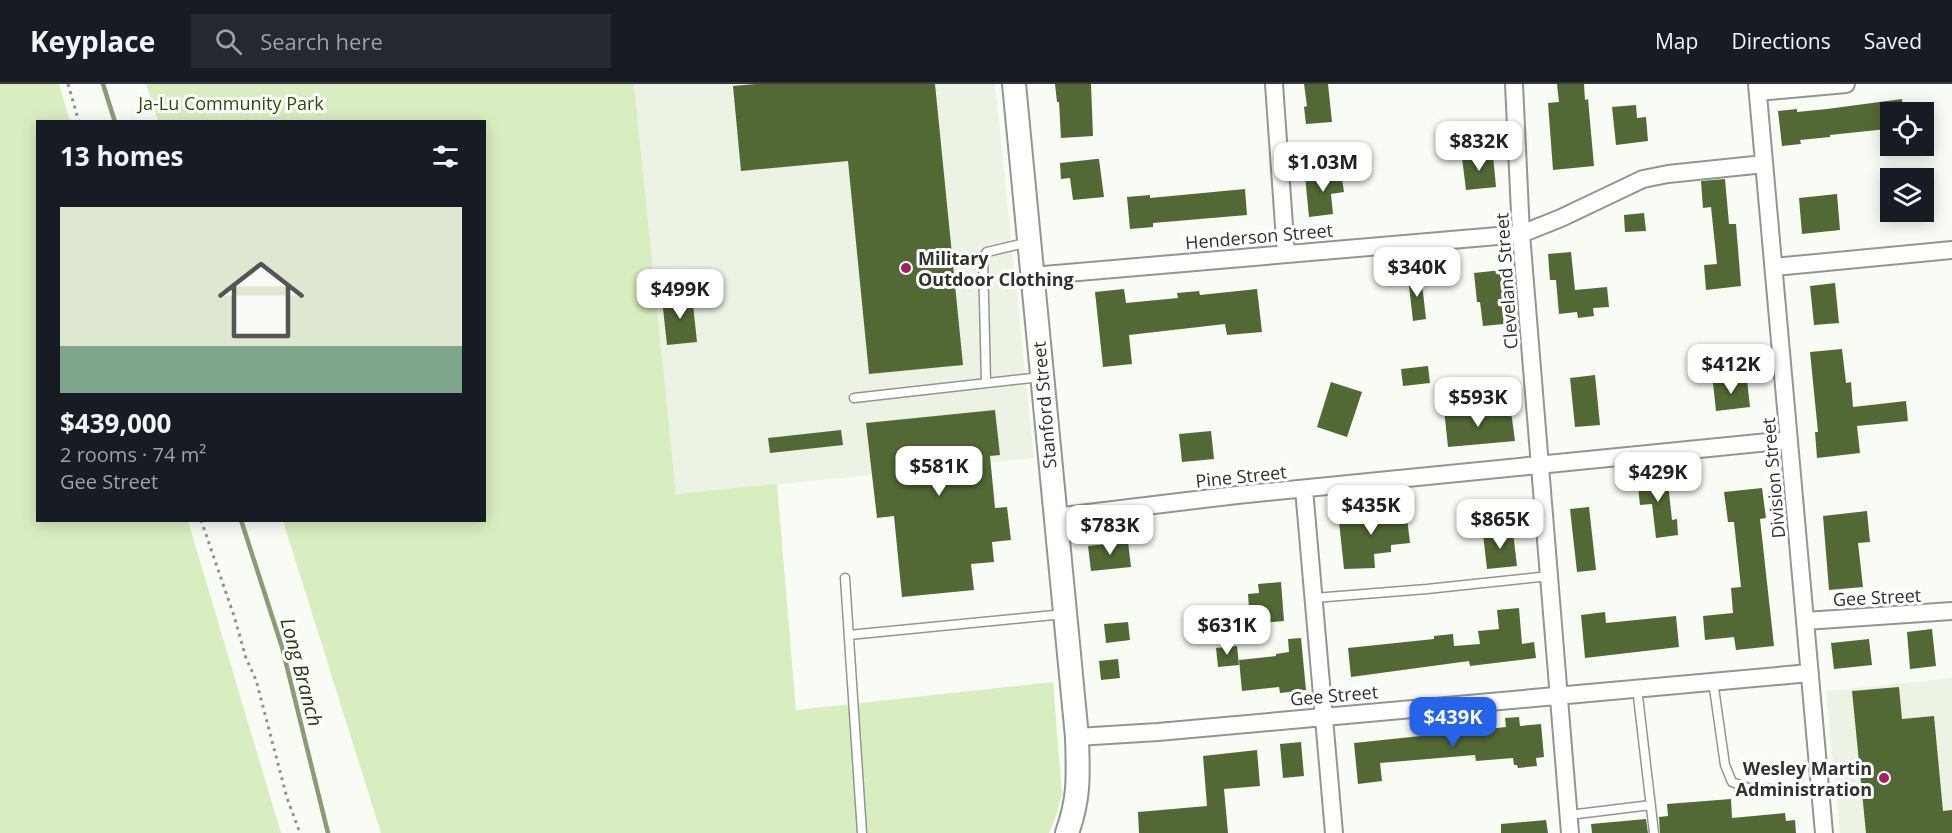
<!DOCTYPE html>
<html lang="en">
<head>
<meta charset="utf-8">
<style>
	:root { --surface:#171b24; --page:#242831; --text:#f1f3f6; --muted:#9ea1a6; --line:#363941; --accent:#2563eb }
	body { margin:0; font-family:"Open Sans",sans-serif; background:var(--page); color:var(--text); height:100vh; display:flex; flex-direction:column; font-size:22px; white-space:nowrap }
	* { box-sizing:border-box; margin:0 }
	p { font-size:20px; color:var(--muted) }
	.icon { flex:none; width:33px; height:33px; fill:none; stroke:currentColor; stroke-width:2; stroke-linecap:round; stroke-linejoin:round }
	.map { position:relative; flex:1; overflow:hidden }
	.side { position:absolute; left:36px; top:36px; width:450px; height:402px; display:flex; flex-direction:column; background:var(--surface); border-radius:0px; box-shadow:0 3px 15px #0003 }
	.side>* { flex:none }
	.tools { position:absolute; left:1880px; top:18px; display:grid; gap:12px }
	.tools a { display:grid; place-items:center; width:54px; height:54px; border-radius:0px; background:var(--surface); box-shadow:0 3px 15px #0003; font-size:30px }
	.price { position:absolute; translate:-50% -51px; padding:0 14px; border-radius:12px; background:#fff; color:#222; font-size:20px; line-height:39px; filter:drop-shadow(0 2px 3px #0008) }
	.price::after { content:''; position:absolute; left:50%; top:36px; width:18px; height:14px; margin-left:-9px; background:inherit; clip-path:polygon(0 0,100% 0,50% 100%) }
	.price.on { background:var(--accent); color:#fff }
	ul { padding:0; list-style:none }
	li { display:grid; align-content:center; gap:12px; height:318px; padding:0 24px }
	li+li { border-top:2px solid var(--line) }
	li span { display:grid; place-items:center; height:186px; border-radius:0px; color:#555 }
	li>.icon { margin-inline-start:auto }
	span .icon { width:108px; height:108px; fill:#fffc; stroke-width:1 }
	li b { font-size:26px }
	h2 { display:flex; justify-content:space-between; align-items:center; height:72px; padding:0 24px; font-size:26px }
	header { display:flex; align-items:center; gap:36px; box-sizing:border-box; height:84px; padding:0 30px; background:var(--surface); border-bottom:2px solid var(--line) }
	header strong { font-size:28px }
	nav { display:flex; gap:33px; margin-inline-start:auto; font-size:21px }
	.search { width:420px; height:54px; background:var(--page); display:flex; align-items:center; gap:15px; box-sizing:border-box; padding:0 21px; border-radius:0px; color:var(--muted); font-size:22px }
	.map>svg:first-child { display:block }
</style>
</head>
<body>
<header>
<strong>Keyplace</strong>
<div class="search"><svg class="icon" aria-label="search" viewBox="0 0 24 24"><circle cx="10" cy="10" r="6"/><path d="M15 15l6 6"/></svg>Search here</div>
<nav><a>Map</a><a>Directions</a><a>Saved</a></nav>
</header>
<div class="map">
<svg width="1952" height="749" viewBox="0 0 1952 749">
	<rect width="100%" height="100%" fill="#f9fcf4"/>
	<path fill="#ecf2e4" d="M634,0h361l39,374 -358,37z
		M1952,594v155h-112l-14,-142z"/>
	<path fill="#d9eec0" d="M0,0h59l11,37 -32,1v398l150,1 93,312h-281z
		M146,0h488l42,410 101,-10 19,226 257,-28 9,112 -7,25 -6,14h-668l-98,-312 201,-1v-398l-326,-1z"/>
	<g fill="none" stroke-linecap="round" stroke-linejoin="round">
		<path stroke="#8a9c74" stroke-width="4.5" d="M103,0l12,38
			M241,436l41,127 46,186"/>
	</g>
	<path fill="#536935" d="M756,0h179l28,281 -94,9 -21,-213 -107,10 -8,-85z
		M1055,0h36l2,52 -32,2 -2,-36h-2z
		M1304,0h24l4,38 -26,2 -2,-17 3,-1z
		M1557,0h27l1,16 3,-1 1,11 5,56 -41,4 -5,-67 11,-1z
		M1902,15l1,13h-13v15l-3,2 -57,6v2l-30,3 1,4 -19,2 -4,-35 19,-2v3l30,-3z
		M1636,21l1,13 9,-1 2,24 -32,4 -4,-38z
		M1493,71l3,32 -30,3 -4,-32z
		M1096,75h3l5,38 -31,3 -3,-22 -9,1 -1,-16z
		M1341,88l3,20 -13,2 2,20 -24,3 -4,-41z
		M1725,95l4,45h7l5,62 -35,4 -2,-25 13,-1 -6,-57 -8,1 -2,-27z
		M1245,105l2,26 -94,8v4l-23,2 -3,-32 23,-2v3z
		M1837,110l3,36 -38,4 -3,-36z
		M1644,129l2,18 -21,1 -1,-17z
		M1571,168l4,38 32,-3 2,20 -16,1 1,8 -16,2 -1,-6 -18,2 -3,-34h-6l-2,-26z
		M1502,186l3,29 -4,1 3,24 -21,2 -3,-24h-3l-3,-29z
		M1421,191l5,44 -13,2 -5,-44z
		M1835,199l4,40 -25,2 -4,-39z
		M1124,205l2,14 52,-5 -1,-5 22,-2 1,4 57,-6 5,43 -35,3 -2,-11 -96,11 3,29 -29,3 -8,-75z
		M692,211l5,47 -30,3 -5,-46z
		M1842,265l4,34 5,-1 2,25 53,-6 2,20 -51,5 3,27 -43,5 -2,-26h3l-8,-80z
		M1428,282l2,17 -27,3 -2,-17z
		M1595,291l5,50 -25,2 -5,-49z
		M1747,296l3,27 -34,4 -3,-28z
		M1331,298l31,10 -15,45 -30,-10z
		M1468,323l1,9 42,-5 4,30 -67,6 -4,-38z
		M995,326l5,45 -10,1 5,52 12,-1 4,33 -19,2 2,20 -23,2 3,26 -72,7 -8,-81 -17,2 -11,-95z
		M841,346l2,15 -73,8 -2,-15z
		M1211,347l3,28 -32,3 -3,-28z
		M1667,390l5,46 5,-1 1,16 -22,3 -4,-34 -12,1 -3,-28z
		M1762,404l4,30 -6,1 14,127 -38,4 -2,-13 -29,3 -2,-24 30,-3 -2,-25 10,-1 -7,-65h-6l-4,-30z
		M1589,423l7,63 -19,2 -7,-63z
		M1406,425l4,34 -19,2v7l-17,2 1,14 -31,1 -6,-57 12,-1 1,3 19,-1z
		M1867,427l3,31 -12,1 5,44 -34,3 -6,-74z
		M1513,448l4,34 -30,3 -4,-35z
		M1128,458l3,25 -40,4 -3,-25z
		M1281,498l3,39 -34,3 -2,-30 11,-1 -1,-9z
		M1519,524l3,36 12,-2 2,16 -66,8 -1,-5 -118,16 -3,-29 86,-9v-3l19,-2 1,12 26,-2 -2,-13 21,-2 -2,-19z
		M1605,528l1,11 70,-7 3,31 -94,11 -4,-43z
		M1128,538l2,18 -24,3 -2,-19z
		M1932,545l4,37 -26,3 -3,-37z
		M1301,554l5,52 -26,3 -1,-6 -37,4 -3,-31 37,-4v-2l13,-2 -1,-13z
		M1869,555l3,26 -38,4 -3,-26z
		M1237,562l2,19 -21,2 -2,-19z
		M1118,575l2,19 -19,2 -2,-19z
		M1899,603l3,32 32,-3 9,95 9,-1v23h-86l-14,-142z
		M1519,633l1,9 21,-2 3,33 -8,1 1,8 -19,2 -1,-3h-3l-1,-7 -37,3 -1,-6 -95,8 2,18 -24,3 -4,-41 152,-16 -1,-9z
		M1301,658l3,34 -21,2 -3,-34z
		M1257,666l3,36 -36,3 4,44h-89l-1,-21 69,-6 -4,-50z
		M1731,715l1,19 53,-5 1,8 9,-1 1,13h-136l-1,-16 9,-1 -1,-12z
		M1646,735l2,14h-56l-1,-9z
		M1546,736l2,13h-47v-9z"/>
	<g fill="none" stroke-linecap="round" stroke-linejoin="round">
		<g stroke="#93968f" stroke-width="11">
			<path id="lane" d="M986,299l-3,-126 4,-5 42,-10
				M854,314l187,-21
				M845,494l17,255
				M1314,514l113,-9 122,-13
				M849,551l215,-21
				M1713,597l12,84 7,17 16,6 72,3
				M1637,604l17,145
				M1569,731l82,-10"/>
		</g>
		<g stroke="#93968f" stroke-width="20">
			<path id="street" d="M1274,0l12,170
				M1514,0l7,150 49,599
				M1757,0l67,749
				M1758,8l88,-8
				M1774,183l178,-17
				M1032,192l489,-42 40,-16 82,-39 25,-5 96,-10
				M1304,405l30,344
				M1055,433l182,-22 552,-55
				M1805,537l147,-10
				M1077,653l81,-5 652,-59"/>
		</g>
		<g stroke="#93968f" stroke-width="26">
			<path id="secondary" d="M1014,0l63,653c1,37 3,60 -10,96"/>
		</g>
		<path stroke="#90928d" stroke-width="3" stroke-dasharray="3 4.5" stroke-linecap="butt" d="M68,0l11,38
			M201,436l33,96 12,42 10,22 31,118 13,35"/>
		<use href="#lane" stroke="#fff" stroke-width="8"/>
		<use href="#street" stroke="#fff" stroke-width="16"/>
		<use href="#secondary" stroke="#fff" stroke-width="22"/>
	</g>
	<g fill="#a71e65" stroke="#fff" stroke-width="2">
		<circle cx="906" cy="184" r="6"/>
		<circle cx="1884" cy="694" r="6"/>
	</g>
	<g text-anchor="middle" dominant-baseline="central" stroke-width="6" stroke-linejoin="round" paint-order="stroke">
		<g font-size="18" fill="#33490b" stroke="#fff">
			<text x="231" y="19">Ja-Lu Community Park</text>
		</g>
		<g font-size="18" fill="#30322f" stroke="#fff">
			<text transform="translate(1259 152) rotate(-5)">Henderson Street</text>
			<text transform="translate(1506 197) rotate(-94)">Cleveland Street</text>
			<text transform="translate(1044 321) rotate(-95)">Stanford Street</text>
			<text transform="translate(1241 392) rotate(-6)">Pine Street</text>
			<text transform="translate(1773 394) rotate(-95)">Division Street</text>
			<text transform="translate(1877 513) rotate(-3)">Gee Street</text>
			<text transform="translate(1334 611) rotate(-5)">Gee Street</text>
		</g>
		<g font-size="18" font-weight="bold" fill="#30322f" stroke="#fff" text-anchor="start">
			<text x="918" y="174">Military<tspan x="918" dy="21">Outdoor Clothing</tspan></text>
			<text x="1872" y="684" text-anchor="end">Wesley Martin<tspan x="1872" dy="21">Administration</tspan></text>
		</g>
		<g font-size="20" font-style="italic" fill="#2a3a11" stroke="#fff">
			<text transform="translate(302 588) rotate(75)">Long Branch</text>
		</g>
	</g>
</svg>
<div class="tools">
<a><svg class="icon" aria-label="locate" viewBox="0 0 24 24"><circle cx="12" cy="12" r="6"/><path d="M12 2v4M12 18v4M2 12h4M18 12h4"/></svg></a>
<a><svg class="icon" aria-label="layers" viewBox="0 0 24 24"><path d="M12 4l9 5-9 5-9-5zM3 14l9 5 9-5"/></svg></a>
</div>
<b class="price" style="left:1479px;top:88px">$832K</b>
<b class="price" style="left:1323px;top:109px">$1.03M</b>
<b class="price" style="left:1417px;top:214px">$340K</b>
<b class="price" style="left:680px;top:236px">$499K</b>
<b class="price" style="left:1731px;top:311px">$412K</b>
<b class="price" style="left:1478px;top:344px">$593K</b>
<b class="price" style="left:939px;top:413px">$581K</b>
<b class="price" style="left:1658px;top:419px">$429K</b>
<b class="price" style="left:1371px;top:452px">$435K</b>
<b class="price" style="left:1500px;top:466px">$865K</b>
<b class="price" style="left:1110px;top:472px">$783K</b>
<b class="price" style="left:1227px;top:572px">$631K</b>
<b class="price on" style="left:1453px;top:664px">$439K</b>
<section class="side">
<h2>13 homes<svg class="icon" aria-label="filters" viewBox="0 0 24 24"><path d="M4 7h16M4 17h16"/><circle cx="9" cy="7" r="2"/><circle cx="15" cy="17" r="2"/></svg></h2>
<ul>
<li><span style="background:linear-gradient(#dfe7d0 75%,#7fa58c 0)"><svg class="icon" aria-label="home" viewBox="0 0 24 24"><path d="M3 11l9-7 9 7M6 9v11h12V9"/></svg></span><div><b>$439,000</b><p>2 rooms · 74 m²</p><p>Gee Street</p></div></li>
</ul>
</section>
</div>
</body>
</html>
